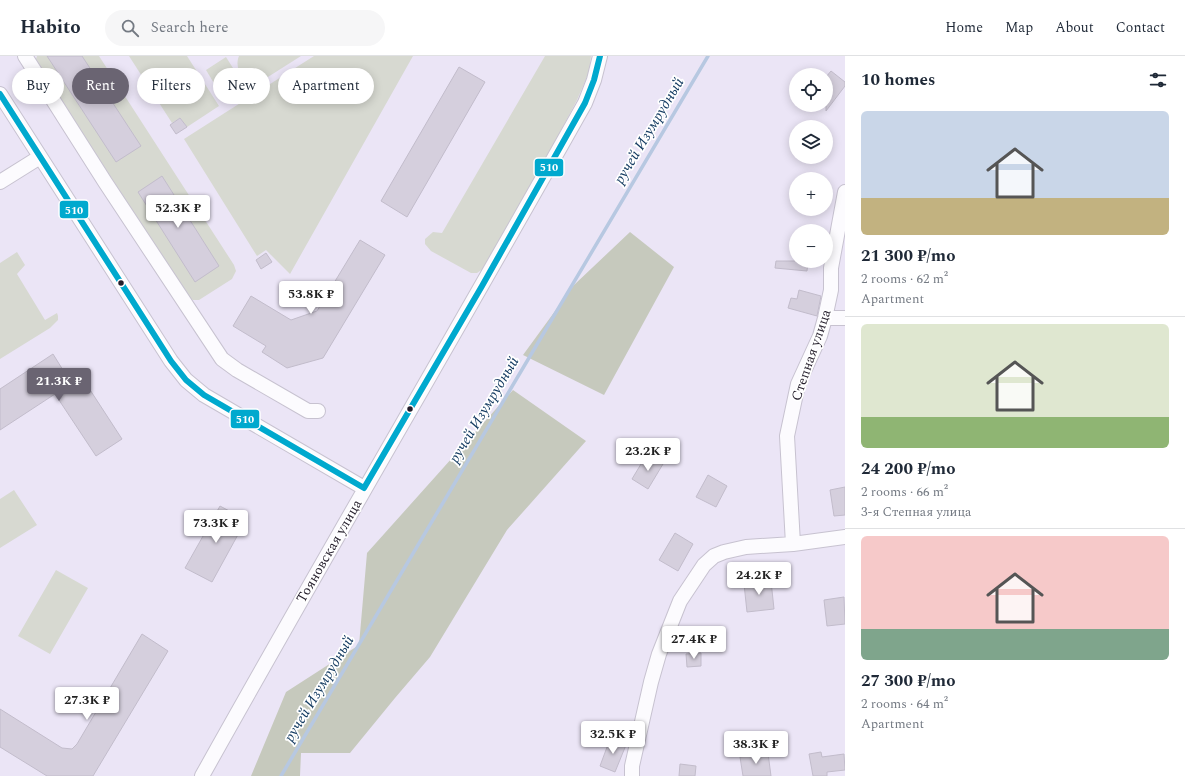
<!DOCTYPE html>
<html lang="en">
<head>
<meta charset="utf-8">
<style>
	:root { --surface:#fff; --page:#f6f6f7; --text:#1f2937; --muted:#747a83; --line:#e0e1e3; --accent:#6a6472 }
	body { margin:0; font-family:Spectral,serif; background:var(--page); color:var(--text); height:100vh; display:flex; flex-direction:column; font-size:15px; white-space:nowrap }
	* { box-sizing:border-box; margin:0 }
	p { font-size:13px; color:var(--muted) }
	.icon { flex:none; width:22px; height:22px; fill:none; stroke:currentColor; stroke-width:2; stroke-linecap:round; stroke-linejoin:round }
	.map { position:relative; flex:1; overflow:hidden }
	.drawer { display:flex; flex-direction:column; background:var(--surface); width:340px }
	.drawer>* { flex:none }
	.guide { position:absolute; left:12px; top:12px; width:380px; height:36px; display:flex; gap:8px }
	.buttons { position:absolute; left:789px; top:12px; display:grid; gap:8px }
	.buttons a { display:grid; place-items:center; width:44px; height:44px; border-radius:50%; background:var(--surface); box-shadow:0 2px 10px #0003; font-size:20px }
	.price { position:absolute; translate:-50% -34px; padding:0 9px; border-radius:4px; background:#fff; color:#222; font-size:13px; line-height:26px; filter:drop-shadow(0 1px 2px #0008) }
	.price::after { content:''; position:absolute; left:50%; top:24px; width:12px; height:9px; margin-left:-6px; background:inherit; clip-path:polygon(0 0,100% 0,50% 100%) }
	.price.active { background:var(--accent); color:#fff }
	ul { padding:0; list-style:none }
	li { display:grid; align-content:center; gap:8px; height:212px; padding:0 16px }
	li+li { border-top:1px solid var(--line) }
	li span { display:grid; place-items:center; height:124px; border-radius:6px; color:#555 }
	li>.icon { margin-inline-start:auto }
	span .icon { width:72px; height:72px; fill:#fffc; stroke-width:1 }
	li b { font-size:17px }
	h2 { display:flex; justify-content:space-between; align-items:center; height:48px; padding:0 16px; font-size:17px }
	.chip { padding:0 14px; border-radius:18px; background:var(--surface); box-shadow:0 2px 10px #0003; font-size:14px; line-height:36px }
	.chip.active { background:var(--accent); color:#fff }
	header { display:flex; align-items:center; gap:24px; box-sizing:border-box; height:56px; padding:0 20px; background:var(--surface); border-bottom:1px solid var(--line) }
	header strong { font-size:19px }
	nav { display:flex; gap:22px; margin-inline-start:auto; font-size:14px }
	.search { width:280px; height:36px; background:var(--page); display:flex; align-items:center; gap:10px; box-sizing:border-box; padding:0 14px; border-radius:22px; color:var(--muted); font-size:15px }
	main { display:flex; flex:1; min-height:0 }
	.map>svg:first-child { display:block }
</style>
</head>
<body>
<header>
<strong>Habito</strong>
<div class="search"><svg class="icon" aria-label="search" viewBox="0 0 24 24"><circle cx="10" cy="10" r="6"/><path d="M15 15l6 6"/></svg>Search here</div>
<nav><a>Home</a><a>Map</a><a>About</a><a>Contact</a></nav>
</header>
<main>
<div class="map">
<svg width="845" height="720" viewBox="0 0 845 720">
	<rect width="100%" height="100%" fill="#ebe5f6"/>
	<path fill="#d7d9d1" d="M37,0h62l135,209 2,6 -4,8 -33,21h-6l-5,-3 -150,-233 -2,-5z
		M129,0h58l32,50 -32,21 -7,-9 -8,5z
		M239,0h62l-41,26c-14,3 -27,-12 -21,-26z
		M314,0h99l-123,218 -24,-24 -9,6 -73,-117z
		M545,0h46l-2,16 -12,28 -87,164 -13,9h-6l-40,-22 -6,-7v-5l8,-7 9,1z
		M226,1l19,30 -21,13 -18,-30z
		M17,196l8,13 -8,9 28,46 12,-7 1,3v4l-8,8 -50,31v-96z
		M14,434l23,35 -37,23v-49z
		M56,514l32,18 -38,66 -32,-18z"/>
	<path fill="#c6c9bd" d="M630,176l44,35 -70,128 -81,-40 51,-70z
		M513,334l73,51 -79,89 -77,127 -35,41 -45,55h-49l-1,23h-49l35,-84 73,-47 8,-92z"/>
	<g fill="none" stroke-linecap="round" stroke-linejoin="round">
		<path stroke="#b7c8e1" stroke-width="3.5" d="M281,720l427,-720"/>
	</g>
	<path fill="#d5cfdd" stroke="#c2bccb" d="M47,0h35l59,90 -25,16z
		M459,11l26,15 -78,135 -26,-16z
		M831,15l14,11v4l-19,25v-34z
		M180,62l7,9 -11,7 -6,-9z
		M162,120l57,90 -24,16 -57,-90z
		M360,184l25,15 -62,103 -36,10 -25,-16 4,-6 -33,-20 18,-30 40,24 26,-9z
		M266,197l6,9 -11,7 -5,-9z
		M776,205h32l-1,10 -32,-3z
		M799,234l22,6 -4,20 -29,-8 3,-10 6,1z
		M53,298l18,29 10,-7 41,63 -26,17 -41,-62 -55,36v-41z
		M647,398l16,10 -15,25 -16,-10z
		M708,419l19,11 -11,21 -20,-10z
		M845,431v28l-11,1 -4,-26z
		M220,450l26,14 -34,62 -27,-14z
		M675,477l18,11 -15,27 -19,-11z
		M771,525l3,28 -27,3 -3,-28z
		M844,541l1,27 -18,2 -3,-26z
		M142,578l26,17 -75,125h-46l-47,-29v-38l62,39 10,1 5,-5z
		M701,597v13l-14,1 -1,-13z
		M610,683l16,6 -11,27 -15,-6z
		M821,696l1,5 22,-3 1,16 -18,2v4h-14l-4,-22z
		M768,697l3,23h-28l-3,-19z
		M680,708l16,2 -1,10h-16z"/>
	<g fill="none" stroke-linecap="round" stroke-linejoin="round">
		<g stroke="#c7c2d0" stroke-width="16">
			<path id="minor" d="M25,0l80,126 117,177 15,11 71,41h10
				M0,38l171,267 15,19 18,15 160,93
				M0,126l40,-25
				M825,262h20
				M793,488l-6,-108 11,-52 22,-48 5,-18 6,-28v-22l14,-76
				M202,720c126,-226 257,-448 383,-673l9,-23 6,-24
				M632,720v-10l19,-84 8,-28 21,-53 24,-36 10,-9 10,-4 22,-5 47,-3 52,-7"/>
		</g>
		<use href="#minor" stroke="#fcfbfe" stroke-width="14"/>
		<g stroke="#fff" stroke-width="9">
			<path id="bus-1" d="M0,38l171,267 15,19 18,15 160,93
				M364,432l118,-202 103,-183 9,-23 6,-24"/>
		</g>
		<use href="#bus-1" stroke="#00a9ce" stroke-width="6"/>
	</g>
	<g fill="#241e2b" stroke="#fff" stroke-width="1.5">
		<circle cx="121" cy="227" r="3.5"/>
		<circle cx="410" cy="353" r="3.5"/>
	</g>
	<g text-anchor="middle" dominant-baseline="central" stroke-width="3.5" stroke-linejoin="round" paint-order="stroke">
		<g font-size="14" fill="#241e2b" stroke="#fff">
			<text transform="translate(811 299) rotate(-71)">Степная улица</text>
			<text transform="translate(329 495) rotate(-60)">Тояновская улица</text>
		</g>
		<g font-size="15" font-style="italic" fill="#153c62" stroke="#fff">
			<text transform="translate(649 75) rotate(-59)">ручей Изумрудный</text>
			<text transform="translate(484 354) rotate(-59)">ручей Изумрудный</text>
			<text transform="translate(319 633) rotate(-59)">ручей Изумрудный</text>
		</g>
	</g>
	<g stroke="#fff" stroke-width="1.5">
		<rect x="534" y="102" width="30" height="19" rx="4" fill="#00a9ce"/>
		<rect x="59" y="144" width="30" height="19" rx="4" fill="#00a9ce"/>
		<rect x="230" y="353" width="30" height="20" rx="4" fill="#00a9ce"/>
	</g>
	<g font-size="11" text-anchor="middle" font-weight="bold" fill="#fff">
		<text x="549" y="115">510</text>
		<text x="74" y="158">510</text>
		<text x="245" y="367">510</text>
	</g>
</svg>
<div class="buttons">
<a><svg class="icon" aria-label="locate" viewBox="0 0 24 24"><circle cx="12" cy="12" r="6"/><path d="M12 2v4M12 18v4M2 12h4M18 12h4"/></svg></a>
<a><svg class="icon" aria-label="layers" viewBox="0 0 24 24"><path d="M12 4l9 5-9 5-9-5zM3 14l9 5 9-5"/></svg></a>
<a>+</a>
<a>−</a>
</div>
<b class="price" style="left:178px;top:173px">52.3K ₽</b>
<b class="price" style="left:311px;top:259px">53.8K ₽</b>
<b class="price active" style="left:59px;top:346px">21.3K ₽</b>
<b class="price" style="left:648px;top:416px">23.2K ₽</b>
<b class="price" style="left:216px;top:488px">73.3K ₽</b>
<b class="price" style="left:759px;top:540px">24.2K ₽</b>
<b class="price" style="left:694px;top:604px">27.4K ₽</b>
<b class="price" style="left:87px;top:665px">27.3K ₽</b>
<b class="price" style="left:613px;top:699px">32.5K ₽</b>
<b class="price" style="left:756px;top:709px">38.3K ₽</b>
<div class="guide">
<a class="chip">Buy</a>
<a class="chip active">Rent</a>
<a class="chip">Filters</a>
<a class="chip">New</a>
<a class="chip">Apartment</a>
</div>
</div>
<section class="drawer">
<h2>10 homes<svg class="icon" aria-label="filters" viewBox="0 0 24 24"><path d="M4 7h16M4 17h16"/><circle cx="9" cy="7" r="2"/><circle cx="15" cy="17" r="2"/></svg></h2>
<ul>
<li><span style="background:linear-gradient(#c9d6e8 70%,#c2b280 0)"><svg class="icon" aria-label="home" viewBox="0 0 24 24"><path d="M3 11l9-7 9 7M6 9v11h12V9"/></svg></span><div><b>21 300 ₽/mo</b><p>2 rooms · 62 m²</p><p>Apartment</p></div></li>
<li><span style="background:linear-gradient(#dfe7d0 75%,#8fb573 0)"><svg class="icon" aria-label="home" viewBox="0 0 24 24"><path d="M3 11l9-7 9 7M6 9v11h12V9"/></svg></span><div><b>24 200 ₽/mo</b><p>2 rooms · 66 m²</p><p>3-я Степная улица</p></div></li>
<li><span style="background:linear-gradient(#f6c9c9 75%,#7fa58c 0)"><svg class="icon" aria-label="home" viewBox="0 0 24 24"><path d="M3 11l9-7 9 7M6 9v11h12V9"/></svg></span><div><b>27 300 ₽/mo</b><p>2 rooms · 64 m²</p><p>Apartment</p></div></li>
</ul>
</section>
</main>
</body>
</html>
